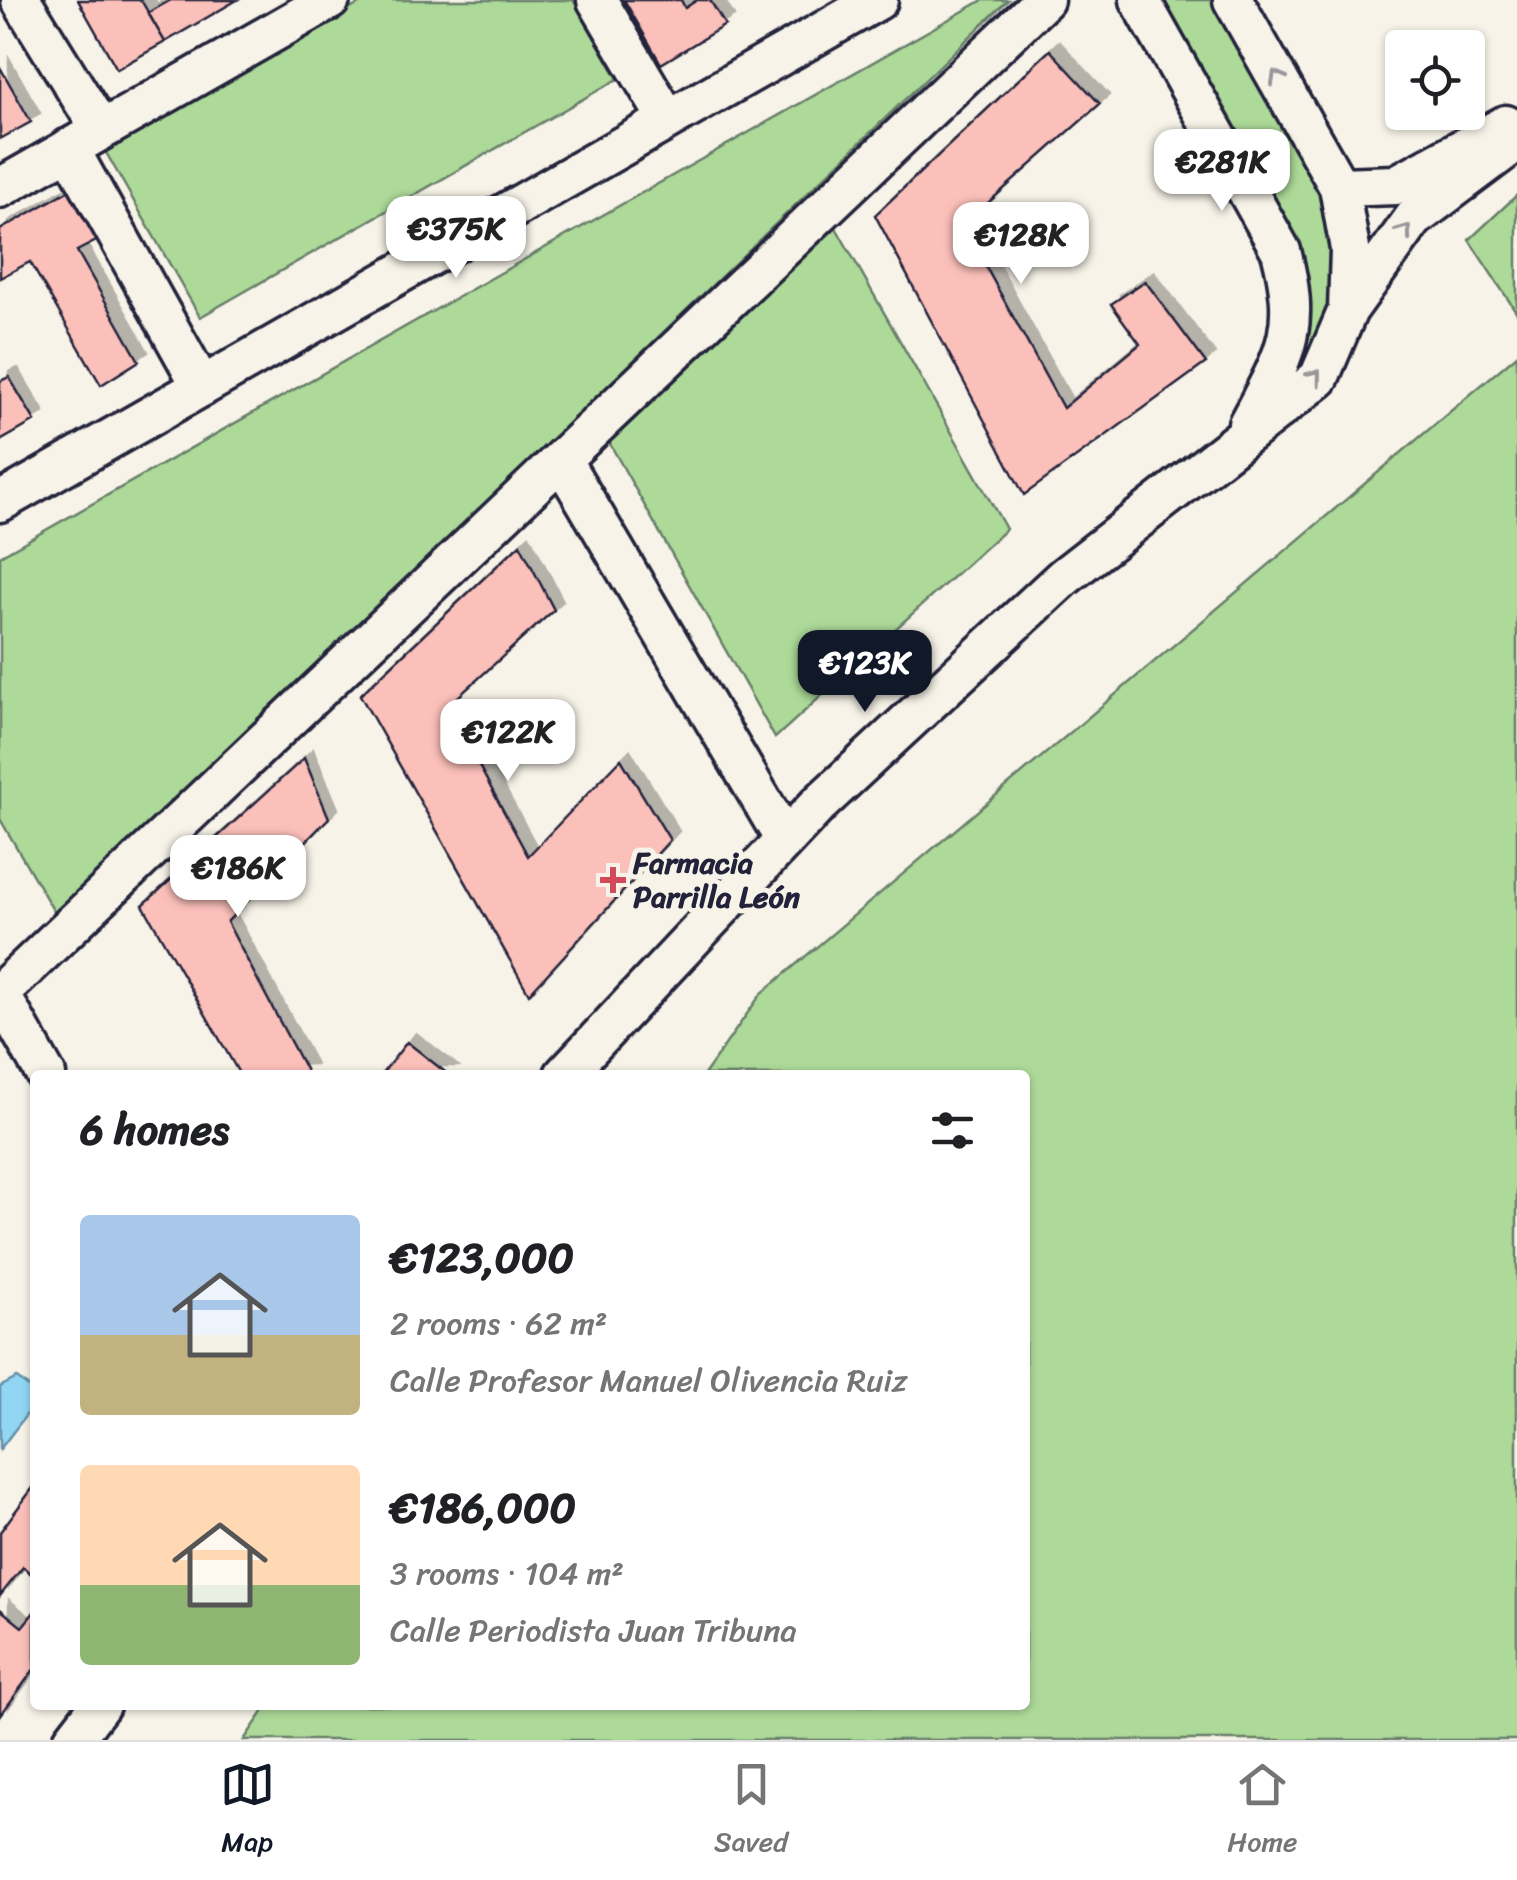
<!DOCTYPE html>
<html lang="en">
<head>
<meta charset="utf-8">
<style>
	:root { --surface:#fff; --page:#f2f2f2; --text:#202124; --muted:#757577; --line:#e0e0e0; --accent:#111827 }
	body { margin:0; font-family:Sriracha,sans-serif; background:var(--page); color:var(--text); height:100vh; display:flex; flex-direction:column; font-size:38px; white-space:nowrap }
	* { box-sizing:border-box; margin:0 }
	p { font-size:32px; color:var(--muted) }
	.icon { flex:none; width:55px; height:55px; fill:none; stroke:currentColor; stroke-width:2; stroke-linecap:round; stroke-linejoin:round }
	.map { position:relative; flex:1; overflow:hidden }
	.drawer { position:absolute; left:30px; top:1070px; width:1000px; height:640px; display:flex; flex-direction:column; background:var(--surface); border-radius:10px; box-shadow:0 2px 8px #0004 }
	.drawer>* { flex:none }
	.tools { position:absolute; left:1385px; top:30px; display:grid; gap:20px }
	.tools a { display:grid; place-items:center; width:100px; height:100px; border-radius:10px; background:var(--surface); box-shadow:0 2px 8px #0004; font-size:50px }
	.price { position:absolute; translate:-50% -85px; padding:0 22px; border-radius:20px; background:#fff; color:#222; font-size:32px; line-height:65px; filter:drop-shadow(0 2px 5px #0008) }
	.price::after { content:''; position:absolute; left:50%; top:60px; width:30px; height:22px; margin-left:-15px; background:inherit; clip-path:polygon(0 0,100% 0,50% 100%) }
	.price.active { background:var(--accent); color:#fff }
	ul { padding:0; list-style:none }
	li { display:flex; align-items:center; gap:30px; height:250px; padding:0 50px }
	li span { display:grid; place-items:center; flex:none; width:280px; height:200px; border-radius:10px; color:#555 }
	li>.icon { margin-inline-start:auto }
	span .icon { width:120px; height:120px; fill:#fffc; stroke-width:1 }
	li b { font-size:42px }
	h2 { display:flex; justify-content:space-between; align-items:center; height:120px; padding:0 50px; font-size:42px }
	.tab-bar { display:flex; justify-content:space-around; align-items:center; height:140px; border-top:2px solid var(--line); background:var(--surface); font-size:28px; color:var(--muted) }
	.tab-bar a { display:grid; justify-items:center; gap:5px }
	.tab-bar .active { color:var(--accent) }
	.map>svg:first-child { display:block }
</style>
</head>
<body>
<div class="map">
<svg width="1517" height="1740" viewBox="0 0 1517 1740">
	<defs>
		<filter id="shadow"><feDropShadow dx="9" dy="-9" stdDeviation="0" flood-color="#0004"/></filter>
	</defs>
	<rect width="100%" height="100%" fill="#f7f3e8"/>
	<filter id="ink" filterUnits="userSpaceOnUse"><feTurbulence type="fractalNoise" baseFrequency=".01" numOctaves="2"/><feDisplacementMap in="SourceGraphic" scale="20" xChannelSelector="R" yChannelSelector="G"/><feConvolveMatrix kernelMatrix="1 2 1 2 8 2 1 2 1" color-interpolation-filters="sRGB"/></filter>
	<g filter="url(#ink)">
		<path fill="#adda99" stroke="#687e6a" stroke-width="2.5" d="M366,0h207l45,79 -418,238 -96,-168z
			M983,0h25l-951,917 -57,-98v-263z
			M1160,0h54c49,87 143,206 115,311 -5,17 -15,33 -22,49l-5,-4 8,-49 -8,-51z
			M1517,195v118l-48,-73z
			M834,224l172,305 -231,209 -170,-303z
			M1517,355v1385h-1273l24,-35h757v-630h-321l57,-81z"/>
		<path fill="#91d7f3" stroke="#658fa9" stroke-width="2.5" d="M17,1378l18,14v21l-5,-3 -30,39v-62z"/>
		<path fill="#fcc0ba" stroke="#22223b" stroke-width="2.5" filter="url(#shadow)" d="M78,0h63l24,42 -48,27z
			M171,0h66l-72,42 -17,-29z
			M624,0h57l4,8 12,-8h13l15,25 -64,39z
			M1050,50l50,54 -137,121 100,183 77,-64 -29,-40 34,-23 61,82 -182,132 -149,-280z
			M0,67l31,55 -31,17z
			M73,188l29,50 -25,13 62,110 -38,24 -71,-123 -30,16v-48z
			M9,377l26,44 -35,20v-60z
			M520,544l34,66 -107,97 81,149 93,-97 49,81 -141,154 -169,-299z
			M304,758l25,60 -102,104 80,151 -67,2 -97,-170z
			M407,1042l42,33h-68z
			M35,1485v92l-12,-10 -23,29v-64z
			M0,1609l22,18 13,-16v57l-35,48z"/>
		<g fill="none" stroke-linecap="round" stroke-linejoin="round">
			<g stroke="#22223b" stroke-width="45">
				<path id="minor" d="M21,0l80,130
					M597,0l71,120
					M1140,0l141,251c21,80 4,103 -33,173
					M69,148l133,239
					M1339,187l57,-2 110,-60
					M0,188l330,-188
					M1348,310l66,-92 103,-77
					M562,461l223,379
					M0,502l878,-502
					M0,993l1044,-993
					M0,994l46,81
					M564,1075l255,-271 245,-227 255,-199 29,-68 2,-61 -11,-62 -106,-187
					M73,1740l27,-35"/>
			</g>
			<use href="#minor" stroke="#f7f3e8" stroke-width="38"/>
		</g>
		<defs><path id="oneway-chevron" d="M-2-3.5L2.5 0L-2 3.5" fill="none" stroke-width="1.6" stroke-linecap="round" stroke-linejoin="round" transform="scale(2.5)"/></defs>
		<g stroke="#97959a">
			<use href="#oneway-chevron" transform="translate(1277 77) rotate(-119)"/>
			<use href="#oneway-chevron" transform="translate(1405 231) rotate(-54)"/>
			<use href="#oneway-chevron" transform="translate(1315 376) rotate(-51)"/>
		</g>
	</g>
	<path fill="#d1495b" stroke="#f7f3e8" stroke-width="4" d="M608 865h10v10h10v10h-10v10h-10v-10h-10v-10h10z"/>
	<g text-anchor="middle" dominant-baseline="central" stroke-width="10" stroke-linejoin="round" paint-order="stroke">
		<g font-size="30" font-weight="bold" fill="#22223b" stroke="#f7f3e8" text-anchor="start">
			<text x="633" y="863">Farmacia<tspan x="633" dy="34">Parrilla León</tspan></text>
		</g>
	</g>
</svg>
<div class="tools">
<a><svg class="icon" aria-label="locate" viewBox="0 0 24 24"><circle cx="12" cy="12" r="6"/><path d="M12 2v4M12 18v4M2 12h4M18 12h4"/></svg></a>
</div>
<b class="price" style="left:1222px;top:214px">€281K</b>
<b class="price" style="left:456px;top:281px">€375K</b>
<b class="price" style="left:1021px;top:287px">€128K</b>
<b class="price active" style="left:865px;top:715px">€123K</b>
<b class="price" style="left:508px;top:784px">€122K</b>
<b class="price" style="left:238px;top:920px">€186K</b>
<section class="drawer">
<h2>6 homes<svg class="icon" aria-label="filters" viewBox="0 0 24 24"><path d="M4 7h16M4 17h16"/><circle cx="9" cy="7" r="2"/><circle cx="15" cy="17" r="2"/></svg></h2>
<ul>
<li><span style="background:linear-gradient(#a9c7e8 60%,#c2b280 0)"><svg class="icon" aria-label="home" viewBox="0 0 24 24"><path d="M3 11l9-7 9 7M6 9v11h12V9"/></svg></span><div><b>€123,000</b><p>2 rooms · 62 m²</p><p>Calle Profesor Manuel Olivencia Ruiz</p></div></li>
<li><span style="background:linear-gradient(#ffd9b3 60%,#8fb573 0)"><svg class="icon" aria-label="home" viewBox="0 0 24 24"><path d="M3 11l9-7 9 7M6 9v11h12V9"/></svg></span><div><b>€186,000</b><p>3 rooms · 104 m²</p><p>Calle Periodista Juan Tribuna</p></div></li>
</ul>
</section>
</div>
<nav class="tab-bar">
<a class="active"><svg class="icon" aria-label="map" viewBox="0 0 24 24"><path d="M3 6l6-2 6 2 6-2v14l-6 2-6-2-6 2zM9 4v14M15 6v14"/></svg>Map</a>
<a><svg class="icon" aria-label="saved" viewBox="0 0 24 24"><path d="M7 4h10v16l-5-4-5 4z"/></svg>Saved</a>
<a><svg class="icon" aria-label="home" viewBox="0 0 24 24"><path d="M3 11l9-7 9 7M6 9v11h12V9"/></svg>Home</a>
</nav>
</body>
</html>
